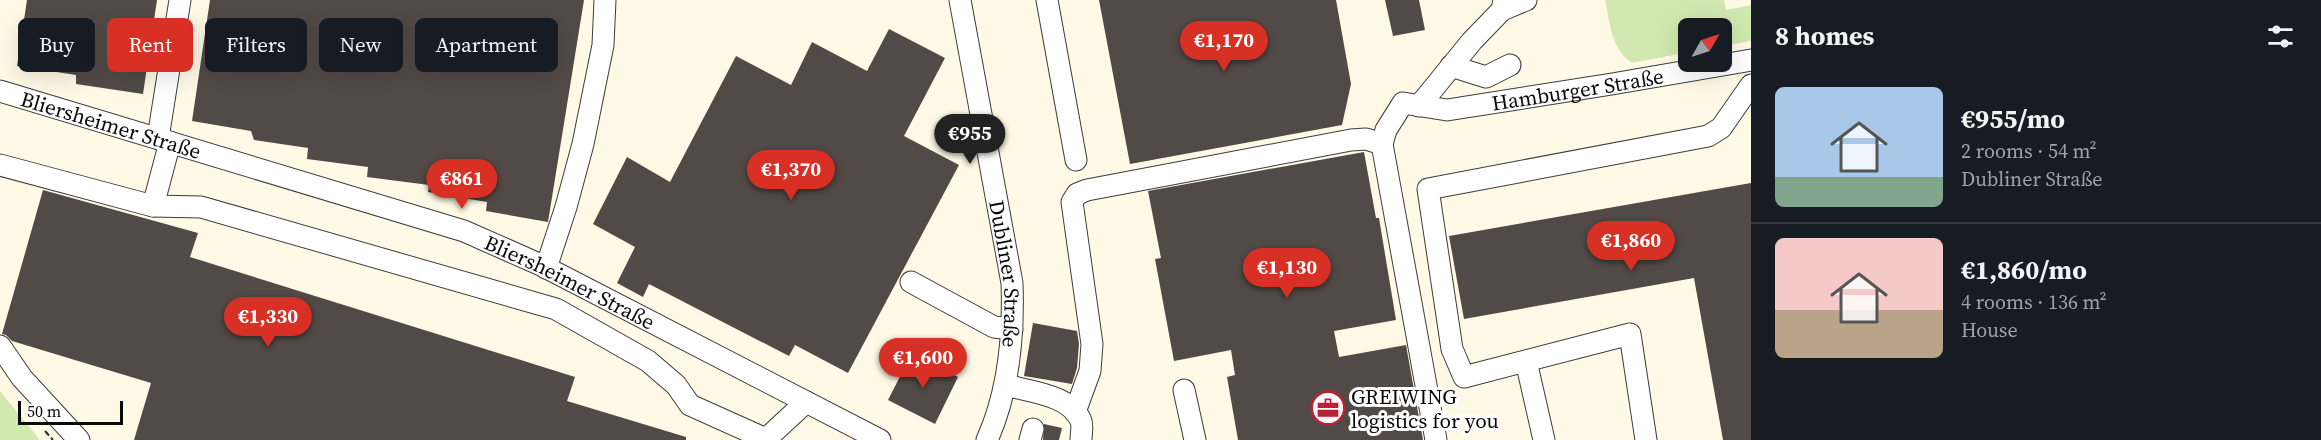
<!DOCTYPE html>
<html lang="en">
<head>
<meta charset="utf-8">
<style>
	:root { --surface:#171b24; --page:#242831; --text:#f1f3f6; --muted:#9ea1a6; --line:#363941; --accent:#d93025 }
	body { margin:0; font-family:"Source Serif 4",serif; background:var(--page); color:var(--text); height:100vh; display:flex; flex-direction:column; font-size:22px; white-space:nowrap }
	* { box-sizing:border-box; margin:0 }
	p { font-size:20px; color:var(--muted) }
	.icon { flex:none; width:33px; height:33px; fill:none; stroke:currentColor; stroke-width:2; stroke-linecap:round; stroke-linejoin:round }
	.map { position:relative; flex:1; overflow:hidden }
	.sheet { display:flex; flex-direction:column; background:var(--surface); width:570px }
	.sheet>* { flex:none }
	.top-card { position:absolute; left:18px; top:18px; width:570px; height:54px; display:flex; gap:12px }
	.needle { width:39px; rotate:51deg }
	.tools { position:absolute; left:1678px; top:18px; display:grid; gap:12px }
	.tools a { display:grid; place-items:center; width:54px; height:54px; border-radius:9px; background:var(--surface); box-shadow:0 6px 24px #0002; font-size:30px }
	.scale { position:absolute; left:18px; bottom:15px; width:105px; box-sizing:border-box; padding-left:6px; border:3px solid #090909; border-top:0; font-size:16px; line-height:21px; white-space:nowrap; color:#090909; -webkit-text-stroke:4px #fff; paint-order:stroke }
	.price { position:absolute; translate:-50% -51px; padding:0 14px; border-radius:21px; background:var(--accent); color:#fff; font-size:20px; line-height:39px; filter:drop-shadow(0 2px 3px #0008) }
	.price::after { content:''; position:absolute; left:50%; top:36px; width:18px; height:14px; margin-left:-9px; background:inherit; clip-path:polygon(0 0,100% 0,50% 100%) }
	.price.selected { background:#222; color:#fff }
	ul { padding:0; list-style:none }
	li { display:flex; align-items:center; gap:18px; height:150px; padding:0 24px }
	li+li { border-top:2px solid var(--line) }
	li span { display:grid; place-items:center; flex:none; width:168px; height:120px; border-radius:9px; color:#555 }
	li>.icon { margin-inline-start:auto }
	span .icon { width:72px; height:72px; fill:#fffc; stroke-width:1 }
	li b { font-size:26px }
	h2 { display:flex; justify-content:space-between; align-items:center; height:72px; padding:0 24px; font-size:26px }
	.tag { padding:0 21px; border-radius:9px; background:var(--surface); box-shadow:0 6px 24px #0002; font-size:21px; line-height:54px }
	.tag.selected { background:var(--accent); color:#fff }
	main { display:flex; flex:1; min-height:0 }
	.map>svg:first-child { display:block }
</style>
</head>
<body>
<main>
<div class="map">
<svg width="1751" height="440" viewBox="0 0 1751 440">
	<rect width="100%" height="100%" fill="#fff9e6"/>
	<path fill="#d1e8b1" d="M1605,0h119l2,10 25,-5v36l-29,5v-18h-33v24l-57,11c-21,-14 -22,-40 -27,-63z
		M0,391l40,49h-40z"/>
	<path fill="#524a46" d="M27,0h130l-14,94 -67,-10v-9l-59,-9z
		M210,0h374l-36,222 -62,-11 1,-9 -59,-10 1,-7 -62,-8 1,-10 -61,-8 1,-11 -54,-8 -3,-9 -59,-10z
		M1099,0h237l15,84 -9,41 -212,39z
		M1385,0h34l6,30 -32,6z
		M889,29l56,29 -41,78 55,29 -111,208 -53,-28 -6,11 -140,-72 -6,13 -26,-14 18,-36 -42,-23 34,-67 43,25 66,-126 55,29 21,-43 55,29z
		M1364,152l12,66h3l17,102 -62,11 5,26 67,-12 17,95h-185l-11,-63 8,-2 -4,-25 -57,11 -19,-102 6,-1 -13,-67z
		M1751,183v257h-28l-29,-162 -230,41 -15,-83z
		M43,190l155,43 -8,24 385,120 -8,24 119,36v3h-552l17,-57 -139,-42 -6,-6 -4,-1z
		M1033,323l44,8 2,13 -2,24 -5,16 -48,-8z
		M912,353l46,24 -23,47 -47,-24z
		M1044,424l18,4 -3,12h-16z"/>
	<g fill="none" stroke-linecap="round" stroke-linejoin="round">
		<g stroke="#3c3c3c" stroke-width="23">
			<g id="minor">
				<path id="s1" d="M960,0l52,283c2,54 -3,108 -25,157"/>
				<path d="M1047,0l29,160"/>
				<path d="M1502,10l24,-10"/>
				<path d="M1451,66l35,11 24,-12"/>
				<path id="s2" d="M0,91l464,140 77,34 339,175"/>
				<path d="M1419,106l53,-65 30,-31 2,-10"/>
				<path d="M158,138l22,-138"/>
				<path d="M0,165l153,41 48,1 355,102 92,52 28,24 14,20 78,35"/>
				<path d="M153,206l17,-64"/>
				<path d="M546,268l20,-61 17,-63 20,-99 2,-45"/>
				<path d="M911,282l83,45 18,2"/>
				<path d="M0,346l22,32 57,62"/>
				<path d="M1526,361l18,79"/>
				<path d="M1006,385c23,7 64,9 75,36 2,5 0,13 0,19"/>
				<path d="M1184,390l11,50"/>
				<path d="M1075,412l15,-41 2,-27 -20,-142 5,-8 10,-4 264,-50 15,-1 16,5"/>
				<path d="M766,439l40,-37"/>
				<path d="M1030,440l3,-11"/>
				<path id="s3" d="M1436,440l-54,-296 4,-14 17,-27 44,7 165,-26 139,-24"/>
				<path d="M1646,440l-16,-106 -166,43 -12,-28 -24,-160 280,-53 13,-8 30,-43"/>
			</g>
		</g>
		<path stroke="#2b2b2b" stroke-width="2" stroke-dasharray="6 3" stroke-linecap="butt" d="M45,431l8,9"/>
		<use href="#minor" stroke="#fff" stroke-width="21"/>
	</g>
	<defs>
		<g id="office-ring" transform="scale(1.725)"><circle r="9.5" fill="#fff" stroke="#b92232" stroke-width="1.5"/><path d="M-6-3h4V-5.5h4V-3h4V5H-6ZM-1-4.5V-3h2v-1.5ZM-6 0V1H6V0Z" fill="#b92232"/></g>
	</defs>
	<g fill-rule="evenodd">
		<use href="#office-ring" x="1328" y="408"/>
	</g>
	<g text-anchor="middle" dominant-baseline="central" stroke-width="6" stroke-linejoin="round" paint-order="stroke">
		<g font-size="21" fill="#090909" stroke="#fff">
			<text stroke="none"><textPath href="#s3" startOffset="524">Hamburger Straße</textPath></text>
			<text stroke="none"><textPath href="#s2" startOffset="116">Bliersheimer Straße</textPath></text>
			<text stroke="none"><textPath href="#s1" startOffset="278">Dubliner Straße</textPath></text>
			<text stroke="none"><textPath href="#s2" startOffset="602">Bliersheimer Straße</textPath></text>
		</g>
		<g font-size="21" fill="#090909" stroke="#fff" text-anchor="start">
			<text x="1351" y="396">GREIWING<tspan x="1351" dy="24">logistics for you</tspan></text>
		</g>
	</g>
</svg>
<div class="tools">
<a><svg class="needle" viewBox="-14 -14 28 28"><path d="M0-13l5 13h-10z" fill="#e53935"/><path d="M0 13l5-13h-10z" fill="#9ea1a6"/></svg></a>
</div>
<div class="scale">50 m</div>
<b class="price" style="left:1224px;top:72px">€1,170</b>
<b class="price selected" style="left:970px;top:165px">€955</b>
<b class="price" style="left:791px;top:201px">€1,370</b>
<b class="price" style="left:462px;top:210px">€861</b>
<b class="price" style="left:1631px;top:272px">€1,860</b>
<b class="price" style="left:1287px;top:299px">€1,130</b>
<b class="price" style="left:268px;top:348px">€1,330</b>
<b class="price" style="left:923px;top:389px">€1,600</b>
<div class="top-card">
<a class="tag">Buy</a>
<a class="tag selected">Rent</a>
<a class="tag">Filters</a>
<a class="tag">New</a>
<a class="tag">Apartment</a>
</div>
</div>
<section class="sheet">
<h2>8 homes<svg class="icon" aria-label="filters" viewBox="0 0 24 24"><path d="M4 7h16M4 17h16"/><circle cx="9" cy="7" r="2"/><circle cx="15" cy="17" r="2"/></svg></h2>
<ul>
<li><span style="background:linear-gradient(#a9c7e8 75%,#7fa58c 0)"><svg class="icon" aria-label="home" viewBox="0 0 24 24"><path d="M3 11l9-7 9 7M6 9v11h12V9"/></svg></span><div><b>€955/mo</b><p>2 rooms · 54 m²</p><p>Dubliner Straße</p></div></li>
<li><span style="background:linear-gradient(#f6c9c9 60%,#b9a48a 0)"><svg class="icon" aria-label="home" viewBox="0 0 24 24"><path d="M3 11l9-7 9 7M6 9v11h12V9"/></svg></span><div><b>€1,860/mo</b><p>4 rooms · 136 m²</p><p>House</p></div></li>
</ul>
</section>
</main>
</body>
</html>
